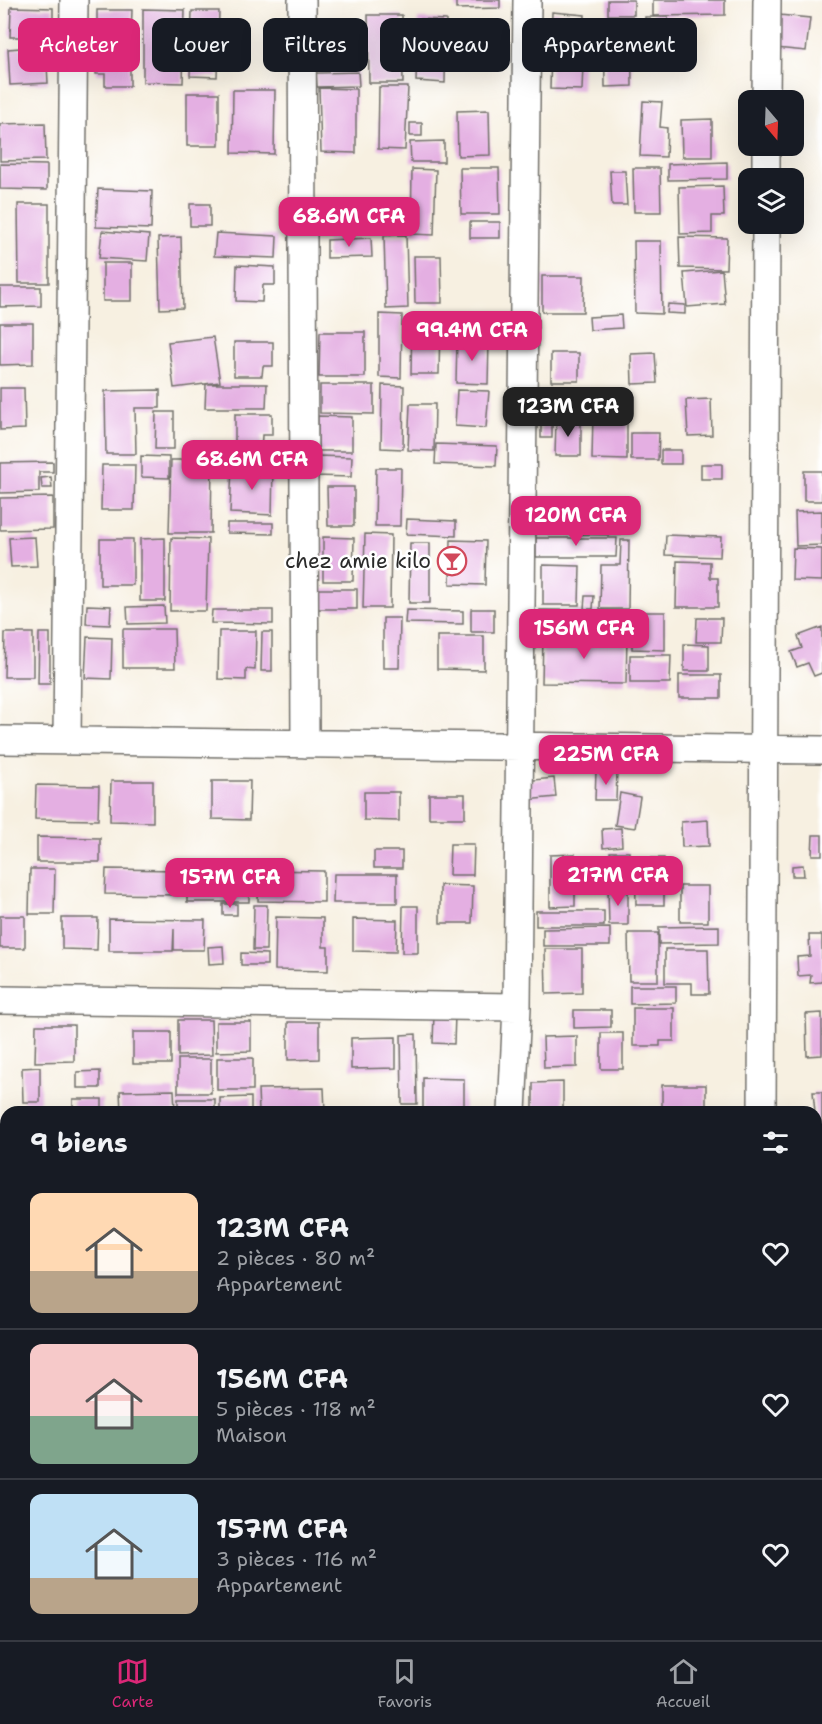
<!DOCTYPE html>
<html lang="fr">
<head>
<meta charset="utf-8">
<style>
	:root { --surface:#171b24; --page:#20242c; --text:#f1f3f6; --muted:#9ea1a6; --line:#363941; --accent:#db2777 }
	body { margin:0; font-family:"Shantell Sans",sans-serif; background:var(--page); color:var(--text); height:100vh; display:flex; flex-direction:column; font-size:22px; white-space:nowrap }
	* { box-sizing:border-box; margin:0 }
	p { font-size:20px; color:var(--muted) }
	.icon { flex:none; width:33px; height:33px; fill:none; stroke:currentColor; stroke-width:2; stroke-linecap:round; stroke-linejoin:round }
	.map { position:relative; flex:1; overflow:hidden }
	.side { position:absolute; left:0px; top:1106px; width:822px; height:536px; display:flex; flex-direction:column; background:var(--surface); border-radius:18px 18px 0 0; box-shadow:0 6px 24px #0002 }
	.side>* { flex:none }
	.banner { position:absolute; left:18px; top:18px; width:786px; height:54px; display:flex; gap:12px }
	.needle { width:39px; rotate:161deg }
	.fabs { position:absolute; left:738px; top:90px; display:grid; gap:12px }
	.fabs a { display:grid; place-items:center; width:66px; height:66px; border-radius:12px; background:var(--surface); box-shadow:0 6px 24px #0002; font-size:30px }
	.price { position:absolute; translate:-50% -51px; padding:0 14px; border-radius:12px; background:var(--accent); color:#fff; font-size:20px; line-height:39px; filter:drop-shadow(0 2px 3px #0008) }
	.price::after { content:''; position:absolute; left:50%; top:36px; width:18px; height:14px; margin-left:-9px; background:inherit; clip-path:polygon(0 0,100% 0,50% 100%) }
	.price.current { background:#222; color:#fff }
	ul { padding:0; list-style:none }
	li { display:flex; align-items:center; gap:18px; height:150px; padding:0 30px }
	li+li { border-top:2px solid var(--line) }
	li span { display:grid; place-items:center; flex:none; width:168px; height:120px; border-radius:12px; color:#555 }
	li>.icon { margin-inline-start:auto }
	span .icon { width:72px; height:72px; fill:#fffc; stroke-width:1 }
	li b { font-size:26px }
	h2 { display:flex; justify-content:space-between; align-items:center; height:72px; padding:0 30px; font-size:26px }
	.chip { padding:0 21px; border-radius:12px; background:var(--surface); box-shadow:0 6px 24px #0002; font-size:21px; line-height:54px }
	.chip.current { background:var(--accent); color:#fff }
	.menu { display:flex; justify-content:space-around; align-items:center; height:84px; border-top:2px solid var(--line); background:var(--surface); font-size:16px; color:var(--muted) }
	.menu a { display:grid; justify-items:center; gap:3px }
	.menu .current { color:var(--accent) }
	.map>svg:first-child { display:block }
</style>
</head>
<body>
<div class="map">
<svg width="822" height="1640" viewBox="0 0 822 1640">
	<rect width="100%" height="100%" fill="#fff"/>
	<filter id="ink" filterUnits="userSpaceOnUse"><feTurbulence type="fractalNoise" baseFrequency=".0167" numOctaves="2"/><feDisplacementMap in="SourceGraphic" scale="12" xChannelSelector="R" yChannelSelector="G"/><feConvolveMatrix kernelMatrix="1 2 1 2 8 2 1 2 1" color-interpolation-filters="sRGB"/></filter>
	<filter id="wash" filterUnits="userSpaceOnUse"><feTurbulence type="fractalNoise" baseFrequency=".008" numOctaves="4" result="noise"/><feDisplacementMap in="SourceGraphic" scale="24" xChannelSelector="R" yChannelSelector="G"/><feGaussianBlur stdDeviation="1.35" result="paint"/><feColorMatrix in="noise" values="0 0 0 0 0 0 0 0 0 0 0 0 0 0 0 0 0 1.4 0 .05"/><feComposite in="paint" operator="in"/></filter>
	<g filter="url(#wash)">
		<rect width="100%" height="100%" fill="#f7f0e1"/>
		<g id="blocks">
			<path fill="#e4afe2" d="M456,0h44v8l-44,1z
				M608,0h26v15h-26z
				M653,0h72v15l-72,1z
				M11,7l42,1v29h-43z
				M143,9l42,1 -2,73 -40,-1z
				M97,10h35l-1,28h-34z
				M192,11h27l-2,66 -27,-1z
				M552,12l33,3 -3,75 -32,-1z
				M368,15h34l1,68h-34z
				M779,15l31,3 -4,33 -30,-3z
				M645,17h23l1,23 -24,1z
				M418,19l28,1 -1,63 -29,-2z
				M631,19l1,67 -27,1 -1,-67z
				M360,22v45l-41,1v-45z
				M46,46l2,37 -38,2 -2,-36z
				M96,48h34v38h-25v-12h-9z
				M358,72l1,14 -42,1 -1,-14z
				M379,87h29l-3,63 -27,-1z
				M319,88l37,1v64l-35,-1z
				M233,90h42l-1,64 -42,-1z
				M187,93h32v53h-32z
				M643,101l19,1 -2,25 7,1 -1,29 -26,-1z
				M489,110l1,45 -32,1 -1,-45z
				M712,119v38h-30l-1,-37z
				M45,123l1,37 -46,1v-37z
				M410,123h12v13h-12z
				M444,141v21h-33l-1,-20z
				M727,162v17l-59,1v-16z
				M0,164l47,1v25l-47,-1z
				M460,168h39l1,46h-39z
				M633,168h27l1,44h-27z
				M412,169l24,1 -2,65 -23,-1z
				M610,171h15l2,34h-15z
				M723,186l1,30h-12v17l-32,1 -1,-47z
				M98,189l54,2 -1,38 -55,-2z
				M385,202h22v14h-22z
				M18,204h31v79h-30z
				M190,204h20v22h-20z
				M384,216l1,12h-11l-1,-11z
				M470,222h30v16h-30z
				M102,231l47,4 -2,26 -48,-3z
				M216,233l61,3 -1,22 -62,-2z
				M406,235l2,73 -22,1 -2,-73z
				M181,237l2,71 -23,1 -2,-71z
				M679,237l48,1 -1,31 -46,-1z
				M371,238l1,19 -45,1v-18z
				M634,241h27l1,73 -27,-1z
				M414,256h27l1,47h-27z
				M103,263h29v38h-29z
				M237,265l38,2v18h-12l-1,17 -26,-1z
				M722,270l3,34 -38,3 -3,-34z
				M542,276h42l-1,36h-41z
				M0,287h41v19l-41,1z
				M668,304l17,1v9l-18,-1z
				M379,314l23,1 -1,63 -22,-1z
				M621,315l1,13 -32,2 -1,-13z
				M412,319l28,1 -1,54h-28z
				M0,323h33v41l-33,1z
				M320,332h45v45h-46z
				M213,337l7,45 -46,6 -6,-46z
				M457,340l32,1 -1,43 -32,-1z
				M234,342h39v24h-10l-1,10h-28z
				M551,353h28v28h-28z
				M655,353l2,30 -25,1 -1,-30z
				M206,384h61l-1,24h-61z
				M320,385h54v29l-54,-1z
				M382,385l22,1 -1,63 -22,-1z
				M0,388h24l1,41 -25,1z
				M160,390v18h-25l1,46h-30l-1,-63z
				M457,390l32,1 -3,37 -31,-2z
				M711,399l1,36 -24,1 -2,-36z
				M410,404h25l-1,47 -26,-1z
				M156,412h18v37h-19z
				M235,414h37v21h-10l-1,17h-26z
				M593,414l34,1v45l-35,-1z
				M318,416l34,1v34h-34z
				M556,419l25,1v36h-26z
				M541,423l11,1v14h-11z
				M631,433h28l-1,27h-27z
				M436,444l61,2 -1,20 -61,-2z
				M661,450h20v14h-20z
				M141,456l28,1v21l-28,-1z
				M316,456l36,1 -1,20 -36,-1z
				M171,460h41l-1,73h-42z
				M53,462v10h-14v20l-39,1v-30z
				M701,464h21v15h-21z
				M102,465h33l-1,45h-33z
				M232,466l41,2 -1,47 -42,-2z
				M376,468h25l-1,58h-25z
				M804,471h18v30h-18z
				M51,477l1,11h-10l-1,-10z
				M327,487h27v39h-26z
				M53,497v32l-53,1v-32z
				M822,511v34l-26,1 -1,-34z
				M548,517l73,1v17l-73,-1z
				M407,519l49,2v15l-50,-2z
				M227,523h46v11l-46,-1z
				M365,534l26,1 -1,73h-27z
				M666,535l55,2 -1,20 -55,-2z
				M35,537l2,29 -26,1 -2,-29z
				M323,537l31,1 -1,43h-30z
				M165,538v63h-25v-62z
				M171,538l37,1 -2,72h-36z
				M536,538h81l-1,19h-80z
				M100,539h33v46h-33z
				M451,540l35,1 -1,44 -35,-1z
				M621,540h8l-1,69h-28l1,-44h19z
				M410,543h20v60h-21z
				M793,548l29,1v32l-30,-1z
				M677,561l33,1v16h8v29h-42z
				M543,565l37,1 -1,39h-36z
				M314,589h43v20h-43z
				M585,596h9l-1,13h-9z
				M87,605l24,1 -1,19 -24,-1z
				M164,606l1,17 -37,1 -1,-17z
				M471,609h23v23h-23z
				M212,610h61v14l-62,-1z
				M406,610l57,1v13l-58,-1z
				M540,610l88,1 -1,19 -88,-1z
				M632,612h33v38l-33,-1z
				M383,618h17l-1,50h-16z
				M697,618h25l-1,24h-25z
				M822,627v46l-8,3 -6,-13 -11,4 -6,-15 11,-4 -4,-12z
				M123,629h51l1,39h-52z
				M219,631h37l-1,39 -9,-1v11l-28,-1z
				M262,632h10v39h-11z
				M5,633h28v44h-29z
				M39,633h11v51h-12z
				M437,636h47v34l-47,-1z
				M543,636l84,1 -1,47 -84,-1z
				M87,637l25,1 -1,41 -26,-1z
				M684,644l25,1v26h-25z
				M630,655h41l-1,28h-40z
				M679,675h42v23h-42z
				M596,771h21l-1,29h-21z
				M554,778l2,19 -30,3 -2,-19z
				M111,781h42v41l-43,-1z
				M212,781h38l-1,39 -37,-1z
				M36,785l63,1 -1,34 -63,-1z
				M364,792h35v29l-35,-1z
				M620,793l20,4 -5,31 -20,-3z
				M429,794h36v24h-36z
				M708,820l1,26 -27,1 -1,-25z
				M621,828l1,18 -19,2 -1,-19z
				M813,835h9v20h-10z
				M37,837l63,1v24h-63z
				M450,844h24l-1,31h-24z
				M374,851h28v17h-28z
				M610,852h19v33l-18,1z
				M575,854v52l-25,1v-52z
				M635,858h29v47h-28z
				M803,865l1,11h-12v-10z
				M30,869h25l-1,45h-25z
				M106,869l74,1 -1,25 -74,-1z
				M259,870l65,1v31l-66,-1z
				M334,874h63v29h-64z
				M187,876h62v26h-62z
				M440,885l33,1 -1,37h-32z
				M680,886h28v36h-28z
				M608,889h20v36h-19z
				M223,904h14v11h-14z
				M254,905h13l-1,45h-13z
				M403,906h15v47h-16z
				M536,911h68v15h-68z
				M0,916h25v32h-25z
				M276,917l47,1v29h5v24l-53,-1z
				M62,918h36l-1,32 -35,-1z
				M109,919l96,1 -1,30h-30v-21l-1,22h-64z
				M353,919l44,1 -1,32 -43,-1z
				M719,926v17l-60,1v-17z
				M610,928v18h-67v-17z
				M628,933h30v48h-29z
				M809,935h13v47l-12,1 1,-8 -13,1 -1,-19 13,-1z
				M223,946l1,17 -15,1 -1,-17z
				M545,949h37v44l-36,1z
				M665,949h43l1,45h-17v-11h-27z
				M241,953l26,1v11h-26z
				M630,986h46v17l-46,1z
				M633,1008h41v33h-14v5h-27z
				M574,1010h37v17l-37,1z
				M822,1013v42l-15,1 -1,-42z
				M434,1014l21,1 -1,29 -21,-1z
				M178,1020h33l1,35 -34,1z
				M216,1022h35v29l-35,1z
				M288,1022h31v37l-31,1z
				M36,1025h38v36l-39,1z
				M133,1032h38v32h-38z
				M601,1033h22v36h-22z
				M416,1034l1,70h-15l-1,-69z
				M577,1036v31l-33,1 -1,-31z
				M396,1037v31l-45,1v-31z
				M217,1058h36v32h-36z
				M178,1059h33v34h-33z
				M40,1067v35h-17l-1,-34z
				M100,1071v17h-23v-16z
				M423,1078l41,1v33h-41z
				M563,1082v30h-30v-29z
				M662,1085h44v27h-44z
				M324,1088l1,24h-66l-1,-23z
				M174,1090l1,22h-54l-1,-21z
				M813,1092h9v31h-6z
				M251,1097v15h-31v-14z
				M73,1099h29v13h-29z
				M178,1099h37v13h-37z
				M816,1133h6v23h-6z
				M816,1164l6,1v58l-6,-1z
				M0,1175h6v22h-6z
				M816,1260h6v37l-6,1z
				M0,1267h6v45h-6z
				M0,1321h6v24h-6z
				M0,1352h6v16h-6z
				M816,1587h6v31h-6z
				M133,1635h33v5h-33z
				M362,1635h35v5h-35z
				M429,1635h39v5h-39z
				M478,1635h14v5h-14z
				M535,1635h33v5h-33z
				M574,1635h47v5h-47z
				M624,1635h18v5h-18z"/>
		</g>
	</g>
	<g filter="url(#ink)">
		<use href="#blocks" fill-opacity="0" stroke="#72706b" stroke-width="1.5"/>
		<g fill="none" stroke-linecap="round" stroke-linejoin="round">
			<g stroke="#72706b" stroke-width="30">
				<path id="minor" d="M302,0l3,744
					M766,100l1,-100
					M766,178v-32
					M0,740l822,10
					M67,740l7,-740
					M0,1000l517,7
					M512,1112l5,-105 10,-1007
					M762,1112l4,-888
					M0,1244h6
					M0,1495h6
					M816,1511h6
					M0,1533h6
					M816,1541h6
					M507,1635v5
					M758,1640l1,-5"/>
			</g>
			<use href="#minor" stroke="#fff" stroke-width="27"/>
		</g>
	</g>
	<defs>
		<g id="bar-ring" transform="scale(1.5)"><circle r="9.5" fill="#fff" stroke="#d1495b" stroke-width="1.5"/><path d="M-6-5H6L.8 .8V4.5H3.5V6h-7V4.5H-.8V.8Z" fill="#d1495b"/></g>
	</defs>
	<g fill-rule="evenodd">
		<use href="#bar-ring" x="452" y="561"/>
	</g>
	<g text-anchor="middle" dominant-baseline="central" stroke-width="5" stroke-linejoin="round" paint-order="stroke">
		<g font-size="21" fill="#2b2b2b" stroke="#fff" text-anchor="end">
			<text x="431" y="561">chez amie kilo</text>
		</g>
	</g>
</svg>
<div class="fabs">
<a><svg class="needle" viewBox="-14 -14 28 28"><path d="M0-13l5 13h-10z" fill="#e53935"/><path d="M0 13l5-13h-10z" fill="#9ea1a6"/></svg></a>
<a><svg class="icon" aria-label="layers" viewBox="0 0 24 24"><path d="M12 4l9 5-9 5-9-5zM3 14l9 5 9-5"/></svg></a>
</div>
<b class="price" style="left:349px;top:248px">68.6M CFA</b>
<b class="price" style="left:472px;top:362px">99.4M CFA</b>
<b class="price current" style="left:568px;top:438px">123M CFA</b>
<b class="price" style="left:252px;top:491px">68.6M CFA</b>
<b class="price" style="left:576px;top:547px">120M CFA</b>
<b class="price" style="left:584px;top:660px">156M CFA</b>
<b class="price" style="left:606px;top:786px">225M CFA</b>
<b class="price" style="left:618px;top:907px">217M CFA</b>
<b class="price" style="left:230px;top:909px">157M CFA</b>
<div class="banner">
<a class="chip current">Acheter</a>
<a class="chip">Louer</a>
<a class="chip">Filtres</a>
<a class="chip">Nouveau</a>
<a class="chip">Appartement</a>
</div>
<section class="side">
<h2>9 biens<svg class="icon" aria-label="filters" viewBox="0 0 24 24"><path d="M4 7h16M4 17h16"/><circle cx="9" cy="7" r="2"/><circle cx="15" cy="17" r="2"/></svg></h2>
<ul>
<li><span style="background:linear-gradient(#ffd9b3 65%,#b9a48a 0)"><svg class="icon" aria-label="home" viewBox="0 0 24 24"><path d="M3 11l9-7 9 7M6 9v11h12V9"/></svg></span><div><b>123M CFA</b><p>2 pièces · 80 m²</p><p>Appartement</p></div><svg class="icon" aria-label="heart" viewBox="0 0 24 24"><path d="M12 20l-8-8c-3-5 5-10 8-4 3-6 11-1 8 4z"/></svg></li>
<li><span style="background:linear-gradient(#f6c9c9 60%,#7fa58c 0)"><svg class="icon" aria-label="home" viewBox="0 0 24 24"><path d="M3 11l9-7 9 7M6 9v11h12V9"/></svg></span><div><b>156M CFA</b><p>5 pièces · 118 m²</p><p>Maison</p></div><svg class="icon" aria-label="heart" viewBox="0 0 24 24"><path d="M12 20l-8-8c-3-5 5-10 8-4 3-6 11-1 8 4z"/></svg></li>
<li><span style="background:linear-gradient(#bfe0f5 70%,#b9a48a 0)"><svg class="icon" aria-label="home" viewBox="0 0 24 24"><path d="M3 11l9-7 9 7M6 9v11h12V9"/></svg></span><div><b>157M CFA</b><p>3 pièces · 116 m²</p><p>Appartement</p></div><svg class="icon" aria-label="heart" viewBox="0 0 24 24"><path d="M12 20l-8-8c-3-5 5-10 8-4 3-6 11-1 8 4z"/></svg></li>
</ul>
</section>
</div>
<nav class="menu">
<a class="current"><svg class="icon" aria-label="map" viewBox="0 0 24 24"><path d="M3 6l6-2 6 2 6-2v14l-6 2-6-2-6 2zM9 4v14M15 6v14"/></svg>Carte</a>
<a><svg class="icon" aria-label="saved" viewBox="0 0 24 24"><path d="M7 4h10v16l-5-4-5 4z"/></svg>Favoris</a>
<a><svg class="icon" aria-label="home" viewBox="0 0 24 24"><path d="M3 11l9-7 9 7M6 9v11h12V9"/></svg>Accueil</a>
</nav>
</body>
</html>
